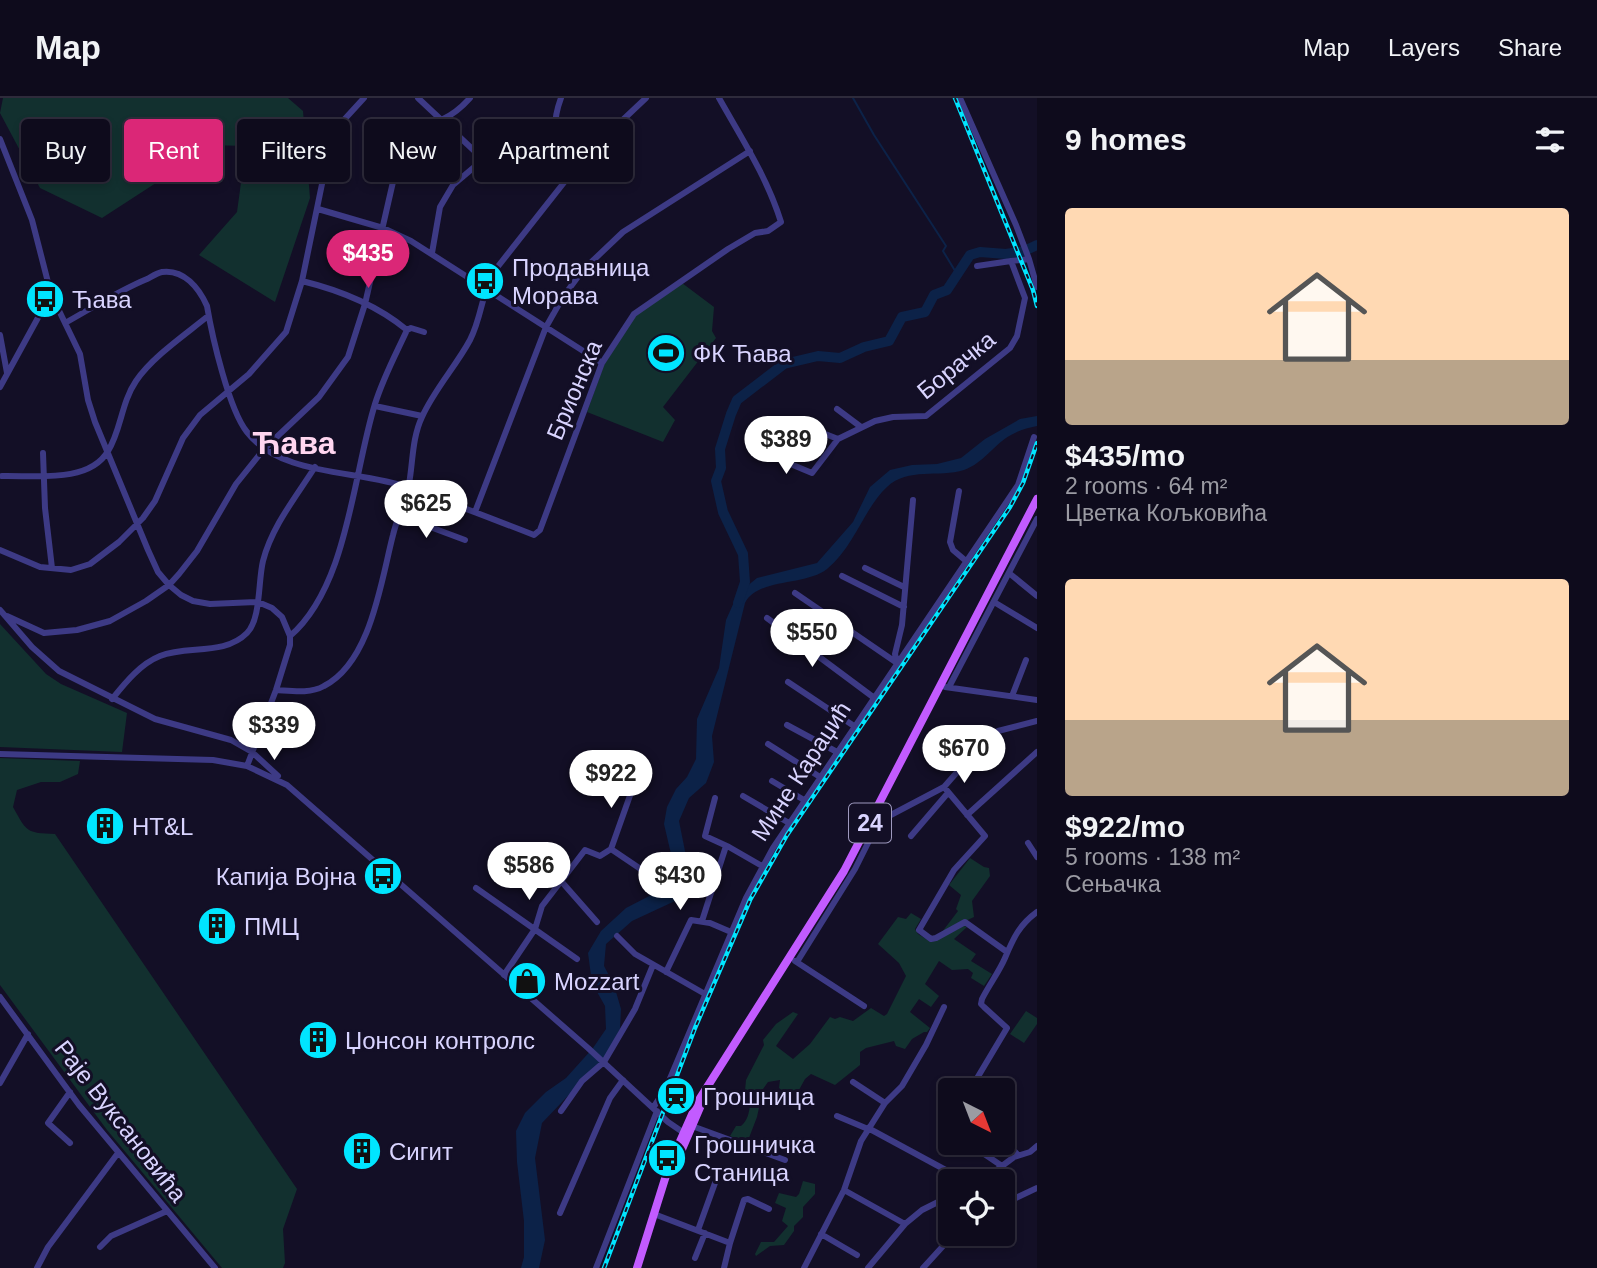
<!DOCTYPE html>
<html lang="en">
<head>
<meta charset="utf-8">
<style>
	:root { --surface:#0e0b1c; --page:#1c1929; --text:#f1f3f6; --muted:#9b9ba3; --line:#2e2b3b; --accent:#db2777 }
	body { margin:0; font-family:Arial,sans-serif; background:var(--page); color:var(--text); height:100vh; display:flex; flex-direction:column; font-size:26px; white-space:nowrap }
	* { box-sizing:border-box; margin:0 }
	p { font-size:23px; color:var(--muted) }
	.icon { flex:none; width:38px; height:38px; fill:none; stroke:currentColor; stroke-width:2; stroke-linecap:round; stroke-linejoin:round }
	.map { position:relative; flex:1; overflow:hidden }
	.drawer { display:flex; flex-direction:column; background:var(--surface); width:560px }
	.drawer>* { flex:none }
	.hud { position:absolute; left:21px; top:21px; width:665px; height:63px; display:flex; gap:14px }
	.needle { width:46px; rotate:138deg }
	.controls { position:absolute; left:938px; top:980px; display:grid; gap:14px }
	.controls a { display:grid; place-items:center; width:77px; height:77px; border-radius:7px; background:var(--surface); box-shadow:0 4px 10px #0003,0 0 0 2px var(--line); font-size:35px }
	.price { position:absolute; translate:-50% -60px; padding:0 16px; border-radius:24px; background:#fff; color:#222; font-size:23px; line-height:46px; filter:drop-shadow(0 2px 4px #0008) }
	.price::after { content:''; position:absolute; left:50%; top:42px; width:21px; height:16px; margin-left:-10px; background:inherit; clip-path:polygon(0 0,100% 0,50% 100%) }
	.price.on { background:var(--accent); color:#fff }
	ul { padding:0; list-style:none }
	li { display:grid; align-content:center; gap:14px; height:371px; padding:0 28px }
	li span { display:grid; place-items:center; height:217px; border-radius:7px; color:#555 }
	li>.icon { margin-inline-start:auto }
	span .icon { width:126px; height:126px; fill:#fffc; stroke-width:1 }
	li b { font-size:30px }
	h2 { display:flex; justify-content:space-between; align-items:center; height:84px; padding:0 28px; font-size:30px }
	.tag { padding:0 24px; border-radius:7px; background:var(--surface); box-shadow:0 4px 10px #0003,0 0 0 2px var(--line); font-size:24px; line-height:63px }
	.tag.on { background:var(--accent); color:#fff }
	header { display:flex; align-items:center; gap:42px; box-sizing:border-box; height:98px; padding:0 35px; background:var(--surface); border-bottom:2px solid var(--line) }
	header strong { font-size:33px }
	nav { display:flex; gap:38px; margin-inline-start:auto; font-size:24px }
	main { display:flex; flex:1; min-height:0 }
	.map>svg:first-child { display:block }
</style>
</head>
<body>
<header>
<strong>Map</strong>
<nav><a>Map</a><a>Layers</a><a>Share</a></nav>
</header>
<main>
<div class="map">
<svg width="1037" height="1170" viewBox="0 0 1037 1170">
	<rect width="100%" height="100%" fill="#130f26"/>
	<path fill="#12302f" d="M3,0h285l15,13 7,87 -35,104 -76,-47 38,-43 9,-66 -77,-2 -10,37 -57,37 -62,-30 -40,-75z
		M682,185l32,24 -2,24 4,7 -53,69 12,13 -12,22 -76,-30 17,-47 33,-52z
		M0,526l46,50 15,10 66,29 -5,39 -122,-5z
		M0,660l80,3 -2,13 -18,8h-19l-24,8 -4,17c14,25 13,26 42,27l242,355 -14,40 2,34 -2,5h-61l-115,-138 -107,-145z
		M970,760l14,9 5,1 1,8 -18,25 2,16 -32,15 16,-21 -2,-2 5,-14 -12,-10z
		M911,815l10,6 -6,10 3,5 13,8 31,-17 5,2 -13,12 22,15 -5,7 21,13 -8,12 -13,-8 2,-5 -5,-4 -16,1 -13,-9 -14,23 14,12 -8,11 -12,-8 -9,13 20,16 -3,4h-3l-12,7 -7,10 -9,-3 -2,-5 -28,7 -6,4v13l-25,20 -24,-11 -6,5 -11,20 -15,-11 1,-8 -12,2 -5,7 -6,28 -10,26 -17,-7 6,-10h5c7,-6 8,-13 9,-22l-6,-2 2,-22 18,-35 -1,-5 13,-16 17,-12 5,2 -22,32 17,13 17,-15 20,-27 5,2 5,-2 13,4 18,-13 13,8 3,-2 19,-38 -7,-13 -21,-19 20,-27 8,2z
		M1026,913l11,7v6l-13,19 -14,-9z
		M803,1083l12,3v10l-12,13v10l-9,9v5l-10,14 -14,1 -14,10 -1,-2 6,-12h13l14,-16 -6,-5 4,-13 -11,-5 4,-10 17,4 3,-3z"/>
	<path fill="#0c2248" d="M1037,318v10c-9,2 -18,4 -26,9 -17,9 -27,28 -47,35 -25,8 -56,-3 -77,17 -23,21 -32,59 -60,82 -21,17 -70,9 -82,34l-33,133 2,26 -8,21 -17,15 -10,23 10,50 -14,30 -43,20 -26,23 -2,22 10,19 7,24 -1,20 -15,28 -63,66 -7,35 10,82 -6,28h-18l3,-11v-36l-7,-59 -1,-31 9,-18 21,-21 20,-14 27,-30 13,-19 -1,-23 -13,-23 -4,-30 13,-22 25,-23 31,-16 14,-17v-21l-7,-30 3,-17 9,-18 11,-12 9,-18 1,-40 22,-51 7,-48 13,-29 5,2 2,-6 11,-9 60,-15 36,-41 17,-35 20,-17 22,-5 25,-1 24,-6 24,-19 35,-20z"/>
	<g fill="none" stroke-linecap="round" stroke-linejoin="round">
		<path stroke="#0c2248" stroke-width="2" d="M853,0l21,37 72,111 -3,5 14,23"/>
		<path stroke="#0c2248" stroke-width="10" d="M738,505l7,-21 -2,-28 -20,-42 -7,-31 5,-13 -1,-19 11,-35 6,-14 47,-36 34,-8 22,2 24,-11 25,-6 13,-24 23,-5 9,-17 13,-5 23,-35 10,-3 26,2 18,-3 13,-6"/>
		<path stroke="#3d3a85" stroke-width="6" d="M418,0l65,61
			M960,0l56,127 13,34
			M0,41l32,81 19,74 29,60 8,46 7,22 53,128 10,22 11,13 12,10 12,6 17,3 48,-2 14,6 10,9 8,19v9l-14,45 -29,76
			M566,82l45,-49 35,-33
			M318,111l65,19 28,13 191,122
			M432,155l8,-46 13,-22 65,-55 20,-9h16
			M977,168l34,-5
			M302,183c37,9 76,25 105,49l4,-2 13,4
			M65,225c27,-15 53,-32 82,-44 4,-2 10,-6 15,-7 22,-3 37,16 45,34 5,30 22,104 40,126 36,46 111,37 163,56 41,15 83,31 124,47l6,-5 62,-167 32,-49 94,-65 27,-16 13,-2 13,-9c-14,-45 -39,-83 -62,-124
			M0,237l7,38
			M0,289l51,-93
			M375,308l47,10
			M837,311l24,18
			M805,328l33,13
			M43,355l2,55 7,60
			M769,357l43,18 26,-34 37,-18 18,-4 33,-1 84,-68 7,-12 8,-38 -14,-37 18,-2 8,28
			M2,378c31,-1 87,8 106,-25 13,-20 13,-48 28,-70 16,-24 50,-47 72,-65
			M959,393l-9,51 3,8 13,11
			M475,414l71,-185 17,-30 20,-27 40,-38 127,-81
			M398,417l67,25
			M0,452l40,17 31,3 19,-6 29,-22 24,-24 12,-17 28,-63 17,-23 49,-41 37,-42 16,-51 20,-97 13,-45 7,-17 22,-24
			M865,470l39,19
			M1009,475l28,23
			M842,478l62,31
			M795,495l102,70
			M994,504l43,26
			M0,512l32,37 27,24 96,48 76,21 21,12 26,24
			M7,518l37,17 33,-3 33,-9 36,-20 23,-16 10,-11 18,-23 39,-67 28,-35 55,-52 29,-40 17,-53 36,-157c11,-16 26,-19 42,-28 11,-5 19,-12 27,-21
			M767,520l106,79
			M290,538c58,-50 63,-162 85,-232 8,-26 21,-50 32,-74
			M897,565l-2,-9 7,-29 11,-125
			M788,584l66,44
			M945,589l92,13
			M949,589l88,-168
			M276,592c16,1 34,4 48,-4 47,-24 57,-105 69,-151 4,-17 12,-33 16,-51 4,-22 3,-46 13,-67 12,-27 34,-51 48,-77 11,-21 12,-45 22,-66l74,-94c-9,-32 -17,-50 -5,-82
			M1012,598l14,-36
			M112,601c13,-16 28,-35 48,-43 28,-11 64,0 87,-23 14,-14 11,-52 16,-72 9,-35 33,-64 52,-94
			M787,627l50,27
			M768,646l52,33
			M0,656l213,6 34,6 40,19 301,263 80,74 19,13
			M772,683l32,19
			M944,689l41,49 -31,34 -35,60 12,9 5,-1 29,-16 42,30
			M743,698l46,27
			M715,700l-10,38 24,11 33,19
			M967,717l70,-63
			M868,729l76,-40 36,-41 18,-15 39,-10
			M911,738l36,-42
			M1028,745l9,14
			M611,751l40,27
			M499,752l59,34
			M561,783l36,41
			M476,790l101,71
			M702,823l24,-75
			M617,838l18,18 70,40
			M795,863l69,45
			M797,864l58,-93 23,-46
			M666,874l25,-52 19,3 21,9
			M504,877l31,-46 7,-23 43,-56 15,6 11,-7 27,-76
			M0,899l79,108 136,163
			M853,984l32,21
			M0,985l28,-49
			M970,992l37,-62 -23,-21 -3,-3 1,-5c7,-14 17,-27 23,-41 8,-19 14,-33 32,-46
			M945,1003l5,3
			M653,1010l13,-20 80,-190 27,-50 245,-363 16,-48
			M561,1013l21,-30 22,-19 31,-53 18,-44
			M837,1018l31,13
			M692,1028l93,34
			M868,1030l98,53
			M1003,1041l15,16
			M70,1045l-22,-20 22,-31
			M968,1045l34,23
			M982,1083l32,-24 16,-5 7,-6
			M844,1092l61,34
			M1003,1106l34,-16
			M560,1115l50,-115 13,-18
			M654,1116l76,29 14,-43 4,-1 21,10
			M698,1132l17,-47
			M821,1136l36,21
			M100,1149l11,-11 56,-25
			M695,1160l10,-25
			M37,1170l11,-21 70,-94
			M596,1170l61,-157
			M724,1170l6,-25
			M804,1170l40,-78 17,-49 24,-38 17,-17 24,-41 18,-38
			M868,1170l37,-44 17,-14 28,-14
			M923,1170l31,-34"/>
		<path stroke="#c25bff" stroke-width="8" d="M677,1063l28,-65
			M637,1170l32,-102 28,-63 147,-232 193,-372"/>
		<g stroke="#00e5ff" stroke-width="4.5">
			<path id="rail" d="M955,0l78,192 4,16
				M604,1170l91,-240 55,-128 37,-65 223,-328 13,-24 14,-40"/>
		</g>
		<use href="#rail" stroke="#130f26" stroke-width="2" stroke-dasharray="5" stroke-linecap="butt"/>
	</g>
	<defs>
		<g id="bus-disc" transform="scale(2.0125)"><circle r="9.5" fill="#00e5ff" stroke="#130f26"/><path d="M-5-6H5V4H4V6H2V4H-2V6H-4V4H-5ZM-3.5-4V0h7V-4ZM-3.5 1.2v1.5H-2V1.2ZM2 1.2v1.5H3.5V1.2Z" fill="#111"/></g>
		<g id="stadium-disc" transform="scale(2.0125)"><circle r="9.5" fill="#00e5ff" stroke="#130f26"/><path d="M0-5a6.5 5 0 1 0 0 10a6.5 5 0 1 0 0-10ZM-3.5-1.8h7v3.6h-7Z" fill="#111"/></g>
		<g id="building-disc" transform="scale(2.0125)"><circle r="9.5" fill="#00e5ff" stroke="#130f26"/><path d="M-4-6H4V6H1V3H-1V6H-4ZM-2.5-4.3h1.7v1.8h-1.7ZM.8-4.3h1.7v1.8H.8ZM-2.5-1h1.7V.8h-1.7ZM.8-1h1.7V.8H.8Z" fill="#111"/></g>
		<g id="shop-disc" transform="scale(2.0125)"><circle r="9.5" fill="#00e5ff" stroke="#130f26"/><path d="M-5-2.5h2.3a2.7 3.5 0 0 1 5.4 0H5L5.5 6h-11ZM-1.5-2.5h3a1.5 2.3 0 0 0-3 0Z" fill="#111"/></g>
		<g id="station-disc" transform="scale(2.0125)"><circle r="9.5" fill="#00e5ff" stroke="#130f26"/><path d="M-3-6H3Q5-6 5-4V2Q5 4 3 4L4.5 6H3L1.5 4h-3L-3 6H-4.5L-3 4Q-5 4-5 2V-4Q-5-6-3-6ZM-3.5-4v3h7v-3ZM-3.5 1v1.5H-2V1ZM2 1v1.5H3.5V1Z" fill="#111"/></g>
	</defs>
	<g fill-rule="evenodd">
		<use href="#bus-disc" x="485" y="183"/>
		<use href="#bus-disc" x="45" y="201"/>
		<use href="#stadium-disc" x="666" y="255"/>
		<use href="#building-disc" x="105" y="728"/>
		<use href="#bus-disc" x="383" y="778"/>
		<use href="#building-disc" x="217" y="828"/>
		<use href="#shop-disc" x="527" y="883"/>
		<use href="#building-disc" x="318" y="942"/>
		<use href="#station-disc" x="676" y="998"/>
		<use href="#building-disc" x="362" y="1053"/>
		<use href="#bus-disc" x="667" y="1060"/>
	</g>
	<g text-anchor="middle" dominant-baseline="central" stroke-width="6" stroke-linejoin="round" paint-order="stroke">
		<rect fill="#130f26" stroke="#9e99be" stroke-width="2" x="849" y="705.5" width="42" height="39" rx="5"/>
		<g font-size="23" font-weight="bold" fill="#d9d4ff">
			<text x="870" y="725">24</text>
		</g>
		<g font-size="24" fill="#d9d4ff" stroke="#130f26" text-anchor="start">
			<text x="512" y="169">Продавница<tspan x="512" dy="28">Морава</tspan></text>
			<text x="72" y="201">Ћава</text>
			<text x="693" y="255">ФК Ћава</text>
			<text x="132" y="728">HT&amp;L</text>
			<text x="356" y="778" text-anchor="end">Капија Војна</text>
			<text x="244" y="828">ПМЦ</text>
			<text x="554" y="883">Mozzart</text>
			<text x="345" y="942">Џонсон контролс</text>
			<text x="703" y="998">Грошница</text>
			<text x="694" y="1046">Грошничка<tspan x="694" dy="28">Станица</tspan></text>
			<text x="389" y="1053">Сигит</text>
		</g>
		<g font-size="24" fill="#d9d4ff" stroke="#130f26">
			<text transform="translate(956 267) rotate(-39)">Борачка</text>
			<text transform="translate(574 292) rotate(-67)">Брионска</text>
			<text transform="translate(801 673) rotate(-57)">Мине Караџић</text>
			<text transform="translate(121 1023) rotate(52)">Раје Вуксановића</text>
		</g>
		<g font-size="32" font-weight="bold" fill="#ffd6f0" stroke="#130f26">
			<text x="294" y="345">Ћава</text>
		</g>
	</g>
</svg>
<div class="controls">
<a><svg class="needle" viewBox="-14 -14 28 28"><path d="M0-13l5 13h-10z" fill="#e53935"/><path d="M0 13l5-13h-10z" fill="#9b9ba3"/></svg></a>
<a><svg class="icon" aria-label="locate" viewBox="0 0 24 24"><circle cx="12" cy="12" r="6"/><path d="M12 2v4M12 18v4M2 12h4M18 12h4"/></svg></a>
</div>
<b class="price on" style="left:368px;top:192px">$435</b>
<b class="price" style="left:786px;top:378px">$389</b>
<b class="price" style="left:426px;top:442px">$625</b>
<b class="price" style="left:812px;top:571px">$550</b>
<b class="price" style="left:274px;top:664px">$339</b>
<b class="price" style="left:964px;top:687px">$670</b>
<b class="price" style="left:611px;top:712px">$922</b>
<b class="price" style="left:529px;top:804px">$586</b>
<b class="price" style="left:680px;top:814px">$430</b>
<div class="hud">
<a class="tag">Buy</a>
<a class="tag on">Rent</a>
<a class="tag">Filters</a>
<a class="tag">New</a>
<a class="tag">Apartment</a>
</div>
</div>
<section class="drawer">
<h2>9 homes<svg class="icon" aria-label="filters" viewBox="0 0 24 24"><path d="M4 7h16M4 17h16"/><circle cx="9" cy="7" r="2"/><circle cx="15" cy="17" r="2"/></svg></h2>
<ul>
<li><span style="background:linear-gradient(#ffd9b3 70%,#b9a48a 0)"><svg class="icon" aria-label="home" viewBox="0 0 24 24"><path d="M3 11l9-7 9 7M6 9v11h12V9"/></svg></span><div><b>$435/mo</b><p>2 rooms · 64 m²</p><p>Цветка Кољковића</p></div></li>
<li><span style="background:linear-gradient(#ffd9b3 65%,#b9a48a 0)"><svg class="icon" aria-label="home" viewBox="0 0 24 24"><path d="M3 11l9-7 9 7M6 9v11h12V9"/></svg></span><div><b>$922/mo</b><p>5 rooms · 138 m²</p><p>Сењачка</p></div></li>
</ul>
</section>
</main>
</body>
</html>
